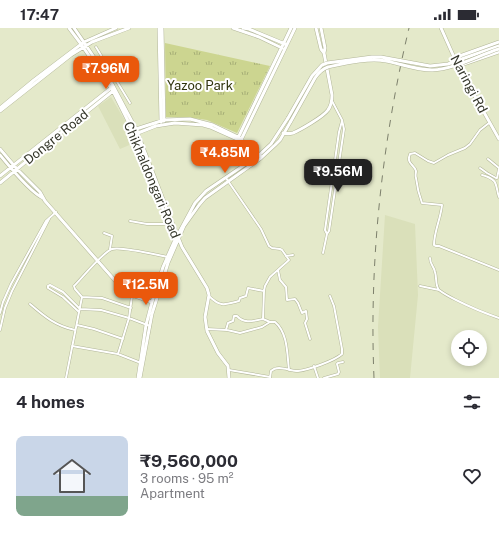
<!DOCTYPE html>
<html lang="en">
<head>
<meta charset="utf-8">
<style>
	:root { --surface:#fff; --page:#f2f2f3; --text:#2b2b33; --muted:#7c7c81; --line:#e1e1e2; --accent:#ea580c }
	body { margin:0; font-family:"Public Sans",sans-serif; background:var(--page); color:var(--text); height:100vh; display:flex; flex-direction:column; font-size:15px; white-space:nowrap }
	* { box-sizing:border-box; margin:0 }
	p { font-size:13px; color:var(--muted) }
	.icon { flex:none; width:22px; height:22px; fill:none; stroke:currentColor; stroke-width:2; stroke-linecap:round; stroke-linejoin:round }
	.map { position:relative; height:350px; overflow:hidden }
	.details { display:flex; flex-direction:column; background:var(--surface); flex:1 }
	.details>* { flex:none }
	.tools { position:absolute; left:451px; top:302px; display:grid; gap:8px }
	.tools a { display:grid; place-items:center; width:36px; height:36px; border-radius:50%; background:var(--surface); box-shadow:0 2px 6px #0003; font-size:20px }
	.price { position:absolute; translate:-50% -34px; padding:0 9px; border-radius:8px; background:var(--accent); color:#fff; font-size:13px; line-height:26px; filter:drop-shadow(0 1px 2px #0008) }
	.price::after { content:''; position:absolute; left:50%; top:24px; width:12px; height:9px; margin-left:-6px; background:inherit; clip-path:polygon(0 0,100% 0,50% 100%) }
	.price.active { background:#222; color:#fff }
	ul { padding:0; list-style:none }
	li { display:flex; align-items:center; gap:12px; height:100px; padding:0 16px }
	li+li { border-top:1px solid var(--line) }
	li span { display:grid; place-items:center; flex:none; width:112px; height:80px; border-radius:8px; color:#555 }
	li>.icon { margin-inline-start:auto }
	span .icon { width:48px; height:48px; fill:#fffc; stroke-width:1 }
	li b { font-size:17px }
	h2 { display:flex; justify-content:space-between; align-items:center; height:48px; padding:0 16px; font-size:17px }
	.status { display:flex; justify-content:space-between; align-items:center; height:28px; padding:0 20px; background:var(--surface); direction:ltr }
	.status svg { height:11px; fill:currentColor }
	.map>svg:first-child { display:block }
</style>
</head>
<body>
<div class="status"><b>17:47</b><svg viewBox="0 0 49 12"><path d="M0 12V9h3v3zM5 12V6h3v6zM10 12V3h3v9zM15 12V0h3v12zM26 1h20v11H26zM47 4h2v5h-2z"/></svg></div>
<div class="map">
<svg width="499" height="350" viewBox="0 0 499 350">
	<defs>
		<pattern id="park-tufts" width="24" height="20" patternUnits="userSpaceOnUse"><rect width="24" height="20" fill="#ccd590"/><path d="M3 7l-1-3M5 7V3M7 7l1-3M15 17l-1-3M17 17v-4M19 17l1-3" fill="none" stroke="#a6ae76"/></pattern>
	</defs>
	<rect width="100%" height="100%" fill="#e4e9ca"/>
	<path fill="#dae0ba" d="M111,69l16,27 7,19 -14,6 -22,-43z
		M385,187l30,9 3,71 -8,83h-30l-2,-51z"/>
	<path fill="url(#park-tufts)" d="M165,15l105,23 -33,67 -30,-13 -21,-3h-20z"/>
	<g fill="none" stroke-linecap="round" stroke-linejoin="round">
		<g stroke="#b2b698" stroke-width="3">
			<path id="street" d="M96,19l34,56
				M489,95l-9,7 -10,14 -5,4 -17,7 -14,8 -6,-2 -13,-8 -5,1c-4,10 4,10 6,17 0,2 -1,5 0,7 1,8 3,17 6,25l20,2c-1,13 -8,26 -8,40l2,1h3l60,24
				M488,131l11,9
				M480,140l7,5 9,5
				M482,147c4,1 9,3 12,6 3,3 3,11 5,16
				M226,150l35,51 8,17 3,2 8,1 2,1 7,10 -19,17 -5,9 -1,5 -1,28 7,3
				M497,150l2,-9
				M130,193l17,3h21
				M104,205l8,3 -2,13
				M327,206l-2,-4 14,-98 3,-11
				M323,225l4,-19 2,-3 15,-102 -2,-9 -10,-19
				M286,228l7,-1
				M430,230c0,7 4,8 5,14 2,6 0,13 4,18 5,4 11,7 17,10 14,7 28,13 43,18
				M278,242l2,10 6,7 1,13 8,-1 3,4 4,10 4,-2 1,8 -2,4 5,16
				M420,258l19,4
				M209,268c11,11 15,9 30,5l1,-3 6,-2 2,-8 16,3
				M82,269l20,1 29,10
				M30,276c15,13 26,22 45,26
				M79,284l-16,-15 -15,-9v-2l2,-1 13,7 17,17 21,1 28,8 21,8
				M0,285l3,-11 8,-18 35,-63 10,-9
				M77,297l17,4 29,10
				M207,301l20,1 13,3 22,-6 8,-5h5c13,11 12,32 14,48
				M0,302l5,-22 7,-17 37,-72
				M226,302l2,-7 5,-2 1,-5h3c7,8 16,5 26,3
				M72,318l46,8 23,9
				M118,326l11,-36 3,-22
				M314,338l4,12
				M229,342l41,7
				M66,350l16,-81 -7,-8 -1,-3c8,-8 29,-34 38,-37 9,-3 45,6 56,8
				M270,350l1,-7c7,-7 18,0 27,0 10,-1 36,-10 44,-17v-5l-8,-43 -4,-10
				M324,350l14,-4 1,-2 -2,-8 1,-1 5,-1"/>
		</g>
		<g stroke="#b2b698" stroke-width="4">
			<path id="secondary" d="M69,0l12,16 32,47 22,44 18,45 15,44 8,15
				M74,0l7,10 31,46 24,45 32,83 14,35 25,41 2,7 -4,22 2,14 11,22 10,13 1,12
				M159,0l2,94
				M162,0l2,93
				M233,0l26,9 23,11
				M243,0l6,1 36,15
				M316,0l5,21 3,4
				M441,0l17,38 41,73
				M454,30l45,-16
				M459,32l40,-14
				M458,38l41,-14
				M0,80l34,-28 50,-38 32,-14
				M0,83l71,-56 21,-13 37,-14
				M136,101l28,-9 26,-1 23,6 25,12 22,19
				M138,105l18,-7 19,-3 28,2 7,2 29,13 17,18
				M283,105c4,1 6,1 10,0 7,-3 30,-16 35,-23 3,-4 4,-9 4,-15l-8,-42 1,-5 -4,-20
				M238,110l53,-110
				M241,112l54,-112
				M0,121l17,20 23,23 5,9 73,83 14,11 20,7
				M0,127c9,11 31,38 43,43
				M0,148l111,-88
				M0,155l68,-56 45,-36
				M138,350l8,-53 6,-23 11,-35 11,-25 21,-39 11,-12 53,-36 12,-11 17,-26
				M140,350l12,-64 16,-51 16,-37 15,-21 6,-7 56,-40 14,-13 5,-5 11,-19"/>
		</g>
		<use href="#street" stroke="#fff" stroke-width="2"/>
		<use href="#secondary" stroke="#fff" stroke-width="3"/>
		<path stroke="#7d806c" stroke-width="1" stroke-dasharray="7 7" stroke-linecap="butt" d="M374,350c-5,-117 8,-236 35,-350"/>
		<g stroke="#b2b698" stroke-width="4" stroke-linecap="butt">
			<path id="secondary-bridge" d="M288,90l24,-42 10,-11 5,-2 45,-6h9l49,9 18,-2 11,-4
				M291,93l24,-43c4,-6 7,-9 13,-11 19,-4 40,-9 58,-6 15,3 30,9 46,9 23,-1 45,-14 67,-21"/>
		</g>
		<use href="#secondary-bridge" stroke="#fff" stroke-width="3"/>
	</g>
	<g text-anchor="middle" dominant-baseline="central" stroke-width="4" stroke-linejoin="round" paint-order="stroke">
		<g font-size="13" fill="#36382c" stroke="#fff">
			<text transform="translate(469 56) rotate(62)">Naringi Rd</text>
			<text transform="translate(56 109) rotate(-39)">Dongre Road</text>
			<text transform="translate(152 152) rotate(67)">Chikhaldongari Road</text>
		</g>
		<g font-size="13" fill="#2f330c" stroke="#fff">
			<text x="200" y="57">Yazoo Park</text>
		</g>
	</g>
</svg>
<div class="tools">
<a><svg class="icon" aria-label="locate" viewBox="0 0 24 24"><circle cx="12" cy="12" r="6"/><path d="M12 2v4M12 18v4M2 12h4M18 12h4"/></svg></a>
</div>
<b class="price" style="left:106px;top:62px">₹7.96M</b>
<b class="price" style="left:225px;top:146px">₹4.85M</b>
<b class="price active" style="left:338px;top:165px">₹9.56M</b>
<b class="price" style="left:146px;top:278px">₹12.5M</b>
</div>
<section class="details">
<h2>4 homes<svg class="icon" aria-label="filters" viewBox="0 0 24 24"><path d="M4 7h16M4 17h16"/><circle cx="9" cy="7" r="2"/><circle cx="15" cy="17" r="2"/></svg></h2>
<ul>
<li><span style="background:linear-gradient(#c9d6e8 75%,#7fa58c 0)"><svg class="icon" aria-label="home" viewBox="0 0 24 24"><path d="M3 11l9-7 9 7M6 9v11h12V9"/></svg></span><div><b>₹9,560,000</b><p>3 rooms · 95 m²</p><p>Apartment</p></div><svg class="icon" aria-label="heart" viewBox="0 0 24 24"><path d="M12 20l-8-8c-3-5 5-10 8-4 3-6 11-1 8 4z"/></svg></li>
</ul>
</section>
</body>
</html>
